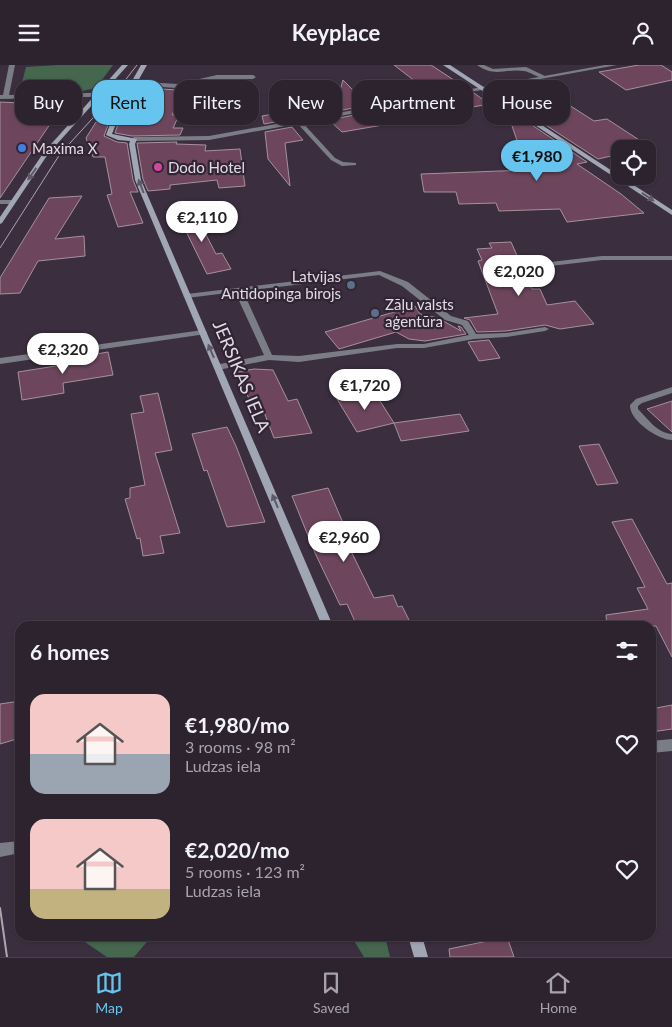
<!DOCTYPE html>
<html lang="en">
<head>
<meta charset="utf-8">
<style>
	:root { --surface:#2c232f; --page:#382f3b; --text:#f1f3f6; --muted:#a6a4aa; --line:#48404b; --accent:#65c5ee }
	body { margin:0; font-family:Lato,sans-serif; background:var(--page); color:var(--text); height:100vh; display:flex; flex-direction:column; font-size:19px; white-space:nowrap }
	* { box-sizing:border-box; margin:0 }
	p { font-size:16px; color:var(--muted) }
	.icon { flex:none; width:28px; height:28px; fill:none; stroke:currentColor; stroke-width:2; stroke-linecap:round; stroke-linejoin:round }
	.map { position:relative; flex:1; overflow:hidden }
	.drawer { position:absolute; left:15px; top:556px; width:641px; height:320px; display:flex; flex-direction:column; background:var(--surface); border-radius:15px; box-shadow:0 1px 4px #0004,0 0 0 1px var(--line) }
	.drawer>* { flex:none }
	.guide { position:absolute; left:15px; top:15px; width:642px; height:45px; display:flex; gap:10px }
	.tools { position:absolute; left:611px; top:75px; display:grid; gap:10px }
	.tools a { display:grid; place-items:center; width:45px; height:45px; border-radius:10px; background:var(--surface); box-shadow:0 1px 4px #0004,0 0 0 1px var(--line); font-size:25px }
	.price { position:absolute; translate:-50% -42px; padding:0 11px; border-radius:18px; background:#fff; color:#222; font-size:16px; line-height:32px; filter:drop-shadow(0 1px 2px #0008) }
	.price::after { content:''; position:absolute; left:50%; top:30px; width:15px; height:11px; margin-left:-8px; background:inherit; clip-path:polygon(0 0,100% 0,50% 100%) }
	.price.active { background:var(--accent); color:#111 }
	ul { padding:0; list-style:none }
	li { display:flex; align-items:center; gap:15px; height:125px; padding:0 15px }
	li span { display:grid; place-items:center; flex:none; width:140px; height:100px; border-radius:15px; color:#555 }
	li>.icon { margin-inline-start:auto }
	span .icon { width:60px; height:60px; fill:#fffc; stroke-width:1 }
	li b { font-size:21px }
	h2 { display:flex; justify-content:space-between; align-items:center; height:60px; padding:0 15px; font-size:21px }
	.pill { padding:0 18px; border-radius:15px; background:var(--surface); box-shadow:0 1px 4px #0004,0 0 0 1px var(--line); font-size:18px; line-height:45px }
	.pill.active { background:var(--accent); color:#111 }
	header { display:flex; justify-content:space-between; align-items:center; height:65px; padding:0 15px; background:var(--surface); font-size:22px; font-weight:700 }
	.tab-bar { display:flex; justify-content:space-around; align-items:center; height:70px; border-top:1px solid var(--line); background:var(--surface); font-size:14px; color:var(--muted) }
	.tab-bar a { display:grid; justify-items:center; gap:2px }
	.tab-bar .active { color:var(--accent) }
	.map>svg:first-child { display:block }
</style>
</head>
<body>
<header><svg class="icon" aria-label="menu" viewBox="0 0 24 24"><path d="M4 6h16M4 12h16M4 18h16"/></svg>Keyplace<svg class="icon" aria-label="person" viewBox="0 0 24 24"><circle cx="12" cy="8" r="4"/><path d="M4 21q1-7 8-7t8 7"/></svg></header>
<div class="map">
<svg width="672" height="892" viewBox="0 0 672 892">
	<rect width="100%" height="100%" fill="#3b2f3f"/>
	<path fill="#44674e" d="M58,0h55l-17,23 -14,3 -58,1 -4,-2 6,-23z
		M76,871h76l-18,21h-27z
		M351,871h34l5,21h-26z"/>
	<path fill="#6d465d" stroke="#a7909d" d="M394,0h37l35,23 -47,8 1,-11z
		M639,0h22l11,7v8l-46,10 -27,-18z
		M343,15l25,25 -45,9 -7,-8 21,-5z
		M147,23l30,2 7,-2 -12,27h7l-6,13h10l-3,7 -48,1 -17,-3 5,-15 11,1z
		M474,28l15,11 -70,13v-14z
		M0,37l63,3 -63,93z
		M569,40l25,16 13,-2 43,28 -30,2v5l-22,5 -71,-46z
		M370,47l13,13 -41,7 -13,-12z
		M279,48l7,7 -22,4 -2,-8z
		M517,50l70,47 -10,2 44,30 23,19 -77,9 -7,-13 -61,2 -3,-8 -37,1 -3,-12h-32l-3,-18 106,-4 -18,-53z
		M103,51l8,1 -7,19 13,6 10,1 6,37 5,12h-8l13,31 -25,4 -11,-32 5,-1 -7,-37h-12l-7,-19 10,-16z
		M292,62l11,13 -18,3 5,43 -22,-27 -3,-27z
		M177,77l-1,2 30,1 -1,6 35,-2 5,37 -26,2 -2,-8 -47,5v4l-22,2 -5,-12 -6,-36z
		M82,131l-27,43 29,-3 1,20 -47,5 -18,32 -20,1v-16l49,-80z
		M191,141l25,48 6,-1 9,16 -24,5 -30,-61z
		M511,177l21,47h8l7,16 28,-4 19,23 -34,5 -15,-4 -39,6 -29,1 -7,-12 -6,-2 34,-4 -20,-53 4,-1 -5,-11 15,-1 -3,-5z
		M415,241l5,8 18,4 23,13 -3,-5 3,1 5,7 -41,7 -16,-2 -13,-7 -57,17 -14,-17z
		M489,275l11,18 -21,3 -11,-19z
		M108,287l5,23 -50,8 1,10 -42,7 -4,-28 50,-8 -1,-5z
		M254,304l19,1 15,31 9,-2 15,34 -38,5 -15,-39 -9,2 -13,-29z
		M373,325l21,33 -37,9 -20,-33z
		M158,328l14,57 -17,3 25,80 -20,3 4,17 -21,3 -3,-18 -3,1 -12,-40 5,-1v-10l15,-3 -14,-71 13,-2 -4,-16z
		M672,336v31l-25,-23z
		M460,349l9,17 -68,10 -7,-18z
		M227,362l9,19 29,76 -38,5 -20,-57 -3,1 -12,-37z
		M599,379l19,39 -21,2 -18,-39z
		M328,423l25,58 -4,1 25,51 19,-3 5,12 4,-1 10,20h-55l-10,-22 -7,1 -25,-52 -23,-57z
		M632,454l35,65 5,-1v74l-16,-31h-49l-1,-11 42,-6 -11,-21 8,-1 -33,-65z
		M20,636v37l-20,6v-40z
		M672,640v24l-21,3v-23z
		M507,872l7,20h-64l-1,-8z"/>
	<g fill="none" stroke-linecap="round" stroke-linejoin="round">
		<path fill="#7a7d86" fill-rule="evenodd" d="M477,0h7l9,4 33,-2 21,10c-8,3 -15,-5 -23,-6 -18,-3 -29,7 -47,-6z
			M217,10h36l3,2 -3,2h-36l-40,9 -46,-3 -3,-2 3,-2 46,3z
			M297,56h4l34,37 8,4 13,1v2l-14,1 -11,-6 -34,-37z
			M0,135h12l3,2 -3,2h-12z
			M602,191h70v4h-70l-60,7 -4,-2 4,-2z
			M380,206l28,11 43,34 17,5 8,13 30,-1 39,-6 4,2 -4,2 -39,6 -32,2 -50,9h-27l-98,14 -30,-2 -51,10 -3,-1v-4l49,-10 -29,-63 -48,6 -4,-2 4,-2zM379,210l23,11 43,34 17,5 7,10 -45,9h-27l-98,12 -27,-1 -29,-64z"/>
		<path fill="#7a7d86" fill-rule="evenodd" d="M9,0h6l-6,30 119,-3 3,2 -3,2 -128,3v-4h3z
			M605,0h12l-408,75 -75,1 -3,-2 3,-2 75,-1z
			M203,265l4,2 -1,2 -206,30v-6z
			M672,322v6l-30,10 -4,3v3c10,10 19,24 34,25v6c-14,0 -43,-20 -42,-35l6,-6z
			M672,674v12l-21,2v-12z
			M20,776v12l-20,4v-14z"/>
		<path fill="#a1a6b5" fill-rule="evenodd" d="M122,0h6l-80,89 -46,69 -2,1v-7l44,-65z
			M141,0h6l-26,46 -9,23 25,5 -2,5 6,36 192,446h-11l-187,-446 -6,-36 1,-3 -12,-1 -12,-5 9,-24z
			M443,0h7l222,145v5z
			M408,871h14l6,21h-14z"/>
		<path stroke="#ada4b0" stroke-width="1" d="M0,183l60,-94 53,-58 24,-31"/>
		<path stroke="#ada4b0" stroke-width="2" d="M0,843l7,49"/>
	</g>
	<defs><path id="oneway-solid" d="M-6-.8H1V-3.2L6.5 0L1 3.2V.8H-6Z" transform="scale(1.25)"/></defs>
	<g fill="#5e5968">
		<use href="#oneway-solid" transform="translate(32 109) rotate(125)"/>
		<use href="#oneway-solid" transform="translate(141 121) rotate(-111)"/>
		<use href="#oneway-solid" transform="translate(648 132) rotate(34)"/>
		<use href="#oneway-solid" transform="translate(211 286) rotate(-113)"/>
		<use href="#oneway-solid" transform="translate(275 436) rotate(-113)"/>
	</g>
	<circle fill="#3f7fe0" stroke="#312535" stroke-width="2" cx="22" cy="83" r="5"/>
	<circle fill="#d1479c" stroke="#312535" stroke-width="2" cx="158" cy="102" r="5"/>
	<g fill="#5c6f8a" stroke="#312535" stroke-width="2">
		<circle cx="351" cy="220" r="5"/>
		<circle cx="375" cy="248" r="5"/>
	</g>
	<g text-anchor="middle" dominant-baseline="central" stroke-width="4.5" stroke-linejoin="round" paint-order="stroke">
		<g font-size="15" fill="#e2dae4" stroke="#312535" text-anchor="start">
			<text x="32" y="83">Maxima X</text>
			<text x="168" y="102">Dodo Hotel</text>
			<text x="341" y="211" text-anchor="end">Latvijas<tspan x="341" dy="17">Antidopinga birojs</tspan></text>
			<text x="385" y="239">Zāļu valsts<tspan x="385" dy="17">aģentūra</tspan></text>
		</g>
		<g font-size="18" fill="#e2dae4" stroke="#312535">
			<text transform="translate(242 311) rotate(67)">JERSIKAS IELA</text>
		</g>
	</g>
</svg>
<div class="tools">
<a><svg class="icon" aria-label="locate" viewBox="0 0 24 24"><circle cx="12" cy="12" r="6"/><path d="M12 2v4M12 18v4M2 12h4M18 12h4"/></svg></a>
</div>
<b class="price active" style="left:537px;top:117px">€1,980</b>
<b class="price" style="left:202px;top:178px">€2,110</b>
<b class="price" style="left:519px;top:232px">€2,020</b>
<b class="price" style="left:63px;top:310px">€2,320</b>
<b class="price" style="left:365px;top:346px">€1,720</b>
<b class="price" style="left:344px;top:498px">€2,960</b>
<div class="guide">
<a class="pill">Buy</a>
<a class="pill active">Rent</a>
<a class="pill">Filters</a>
<a class="pill">New</a>
<a class="pill">Apartment</a>
<a class="pill">House</a>
</div>
<section class="drawer">
<h2>6 homes<svg class="icon" aria-label="filters" viewBox="0 0 24 24"><path d="M4 7h16M4 17h16"/><circle cx="9" cy="7" r="2"/><circle cx="15" cy="17" r="2"/></svg></h2>
<ul>
<li><span style="background:linear-gradient(#f6c9c9 60%,#9aa5b1 0)"><svg class="icon" aria-label="home" viewBox="0 0 24 24"><path d="M3 11l9-7 9 7M6 9v11h12V9"/></svg></span><div><b>€1,980/mo</b><p>3 rooms · 98 m²</p><p>Ludzas iela</p></div><svg class="icon" aria-label="heart" viewBox="0 0 24 24"><path d="M12 20l-8-8c-3-5 5-10 8-4 3-6 11-1 8 4z"/></svg></li>
<li><span style="background:linear-gradient(#f6c9c9 70%,#c2b280 0)"><svg class="icon" aria-label="home" viewBox="0 0 24 24"><path d="M3 11l9-7 9 7M6 9v11h12V9"/></svg></span><div><b>€2,020/mo</b><p>5 rooms · 123 m²</p><p>Ludzas iela</p></div><svg class="icon" aria-label="heart" viewBox="0 0 24 24"><path d="M12 20l-8-8c-3-5 5-10 8-4 3-6 11-1 8 4z"/></svg></li>
</ul>
</section>
</div>
<nav class="tab-bar">
<a class="active"><svg class="icon" aria-label="map" viewBox="0 0 24 24"><path d="M3 6l6-2 6 2 6-2v14l-6 2-6-2-6 2zM9 4v14M15 6v14"/></svg>Map</a>
<a><svg class="icon" aria-label="saved" viewBox="0 0 24 24"><path d="M7 4h10v16l-5-4-5 4z"/></svg>Saved</a>
<a><svg class="icon" aria-label="home" viewBox="0 0 24 24"><path d="M3 11l9-7 9 7M6 9v11h12V9"/></svg>Home</a>
</nav>
</body>
</html>
